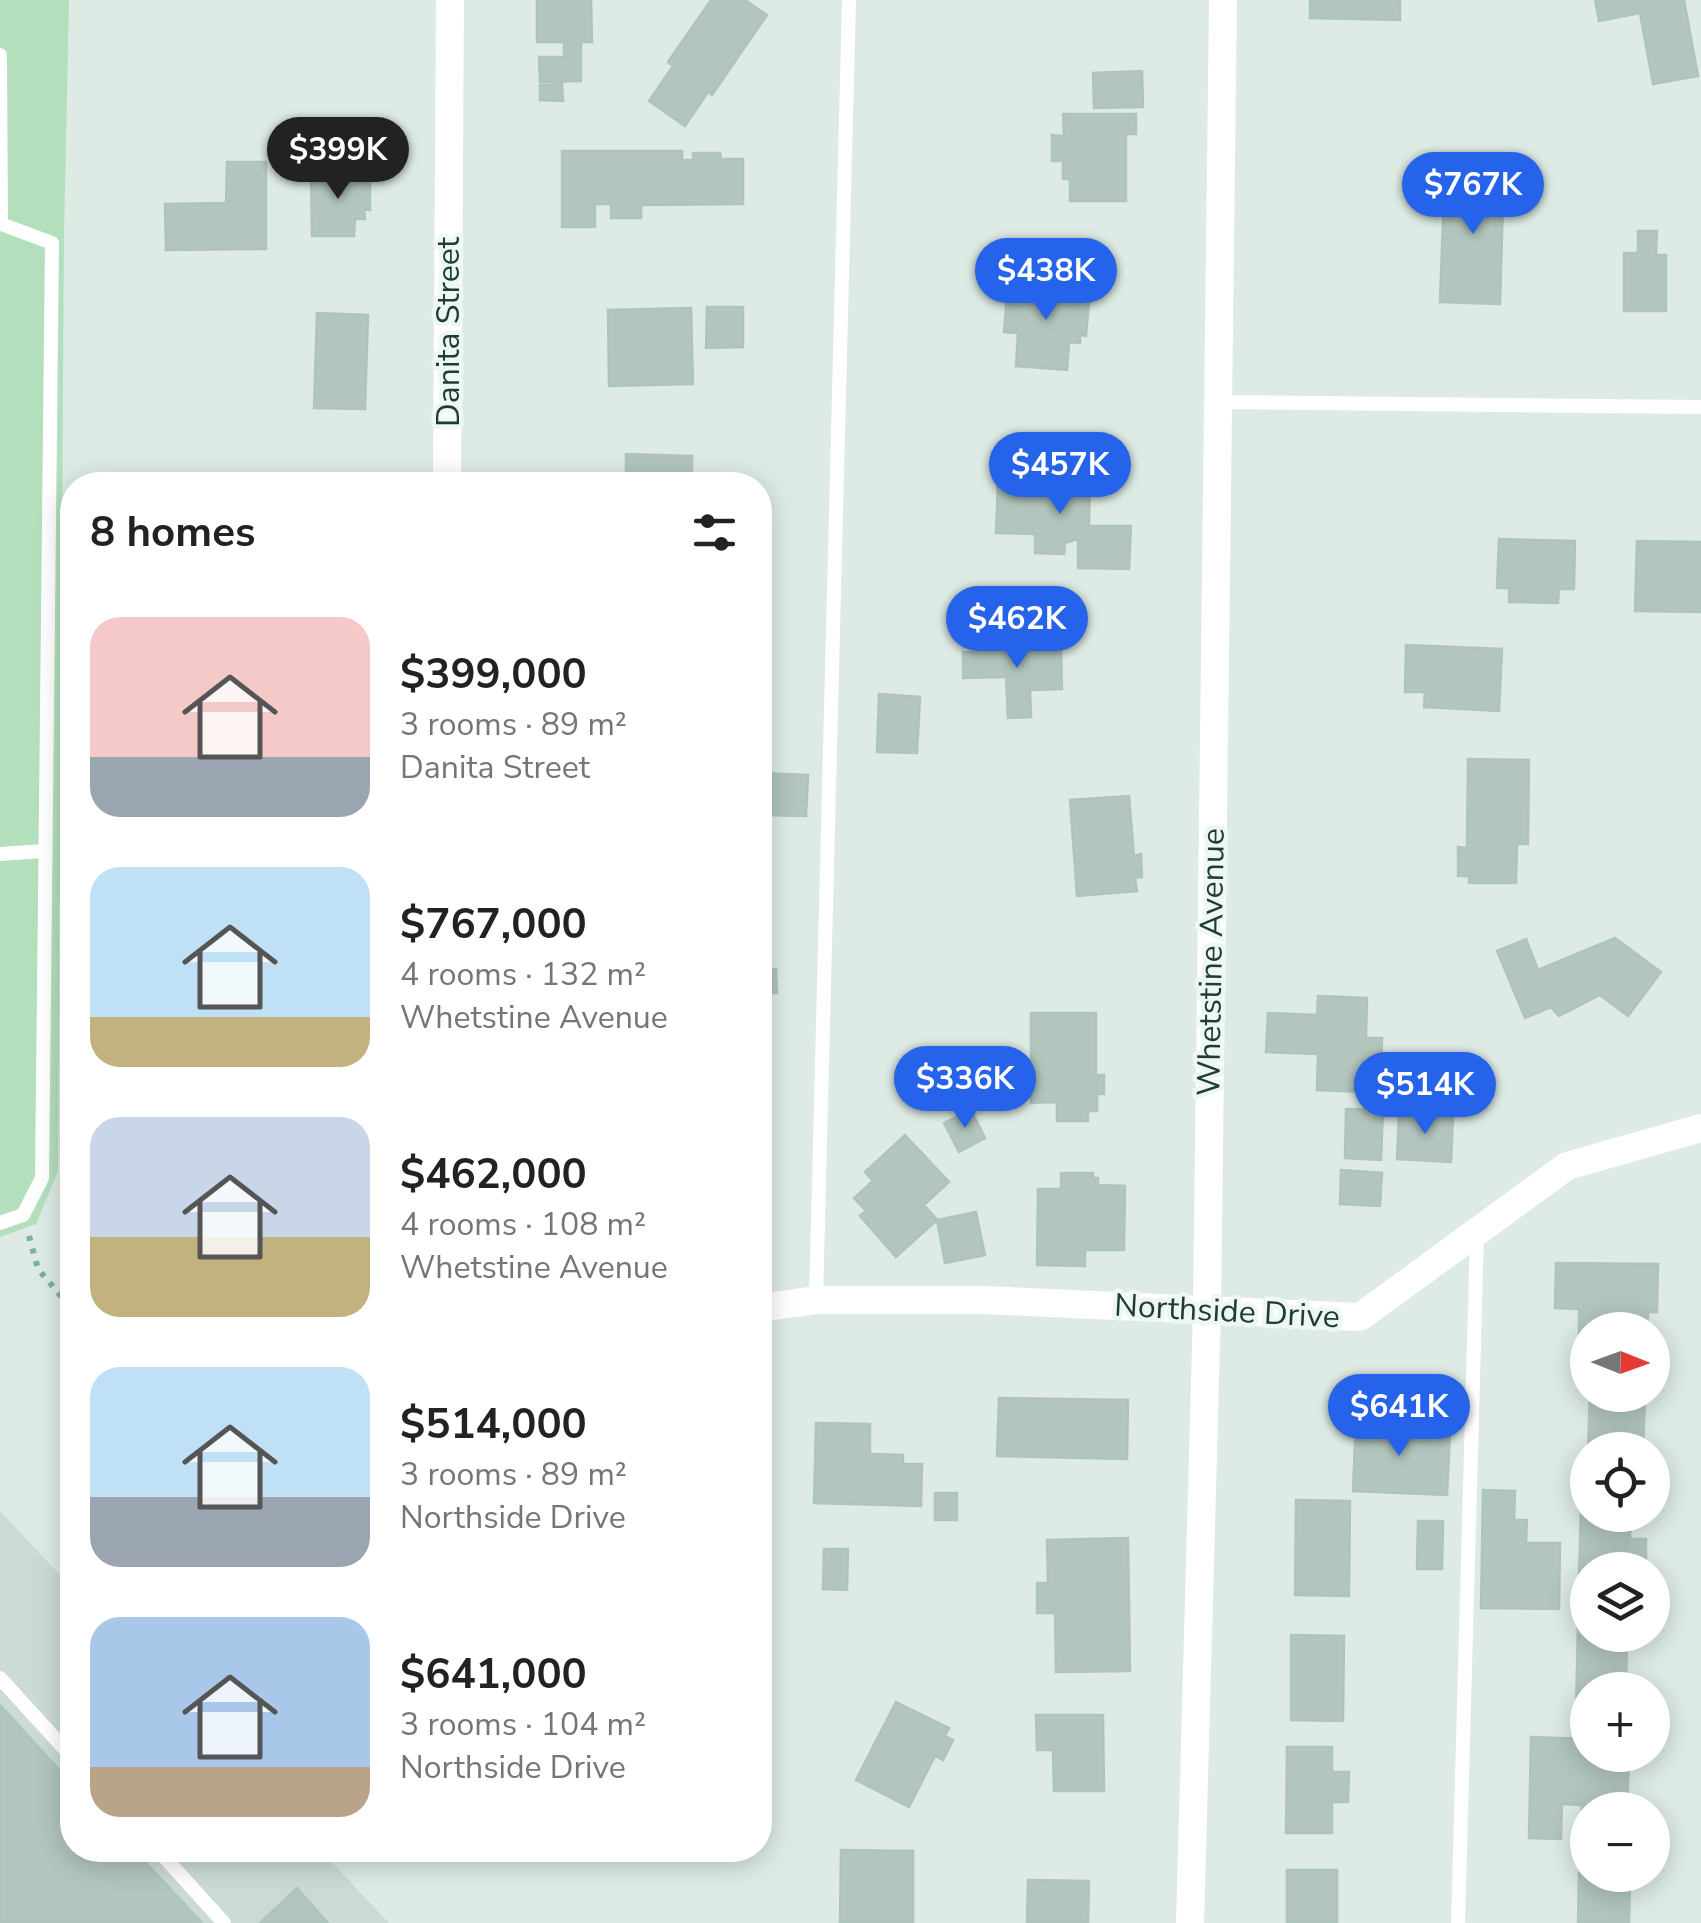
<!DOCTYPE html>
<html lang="en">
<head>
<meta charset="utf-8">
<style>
	:root { --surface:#fff; --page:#f6f6f6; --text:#222; --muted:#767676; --accent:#2563eb }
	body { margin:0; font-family:"Nunito Sans",sans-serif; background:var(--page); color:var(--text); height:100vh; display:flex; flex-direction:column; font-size:38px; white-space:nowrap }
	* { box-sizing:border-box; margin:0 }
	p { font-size:32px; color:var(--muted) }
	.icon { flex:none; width:55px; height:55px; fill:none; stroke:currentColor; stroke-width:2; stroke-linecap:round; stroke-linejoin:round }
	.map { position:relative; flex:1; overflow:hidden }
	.details { position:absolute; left:60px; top:472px; width:712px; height:1390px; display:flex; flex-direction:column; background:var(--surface); border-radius:40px; box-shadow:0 5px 25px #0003 }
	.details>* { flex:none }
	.needle { width:65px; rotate:91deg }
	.buttons { position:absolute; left:1570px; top:1312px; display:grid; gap:20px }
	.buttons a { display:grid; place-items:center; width:100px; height:100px; border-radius:50%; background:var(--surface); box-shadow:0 5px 25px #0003; font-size:50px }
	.price { position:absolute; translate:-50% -85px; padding:0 22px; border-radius:35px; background:var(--accent); color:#fff; font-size:32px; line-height:65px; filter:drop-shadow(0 2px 5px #0008) }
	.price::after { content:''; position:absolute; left:50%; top:60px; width:30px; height:22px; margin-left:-15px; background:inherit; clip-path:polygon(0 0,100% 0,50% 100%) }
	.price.selected { background:#222; color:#fff }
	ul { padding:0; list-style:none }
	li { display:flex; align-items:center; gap:30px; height:250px; padding:0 30px }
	li span { display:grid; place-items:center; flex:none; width:280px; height:200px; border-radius:30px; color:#555 }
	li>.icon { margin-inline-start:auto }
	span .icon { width:120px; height:120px; fill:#fffc; stroke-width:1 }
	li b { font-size:42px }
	h2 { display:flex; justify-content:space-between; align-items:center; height:120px; padding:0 30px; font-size:42px }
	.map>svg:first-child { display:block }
</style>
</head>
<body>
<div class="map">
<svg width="1701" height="1923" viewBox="0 0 1701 1923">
	<rect width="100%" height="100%" fill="#ddebe4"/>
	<path fill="#cbdbd3" d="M0,1511l72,77v262h248l69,73h-389z"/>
	<path fill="#b3dfbc" d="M0,0h69l-5,234 -6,937 -22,53 -36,13z"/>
	<path fill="#b2c6bd" stroke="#afc5bb" stroke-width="2.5" d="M537,0h54l1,42h-11v39l-41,1 -1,-25h25v-15h-27z
		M711,0h34l22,15 -55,80 -4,-3 -23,34 -36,-25 24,-35 -5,-4z
		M1310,0h90v20l-90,-2z
		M1595,0h89l14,76 -45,8 -13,-71 -41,8z
		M1142,71l1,36 -49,1 -1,-35z
		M562,84l1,17 -23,-1v-15z
		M1063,114h73v20h-10v67h-56v-22h-7v-18h-11v-26l12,1z
		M562,151h120v9h11v-7h27l1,6h22v45l-102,1v13h-30v-14h-16v23h-33z
		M227,162h39v87l-100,1 -1,-46 61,-1z
		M1453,167l51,2 -4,135 -60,-2 4,-111h8z
		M311,171h52v7h7v32l-6,-1 1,10h-10l-1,17h-42z
		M1638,231h19l-1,24h10v56h-42v-58h14z
		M1008,283l82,7 -4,46 -6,-1v8l-11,-1 -2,28 -51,-4 2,-33 -14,-1z
		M707,307h36v40l-37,1z
		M691,308l2,76 -84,2 -1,-76z
		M317,313l51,2 -3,94 -51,-1z
		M626,454l66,2v29h-66z
		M1029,460h34v15h9v5l18,1 -1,45h42l-2,43 -51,-1v-29l-13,4 -1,11 -29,-1v-19l-39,-1 2,-49 22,1 1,-15 8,1z
		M1499,539l76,2 -1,48h-15l-1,14 -49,-1v-14h-12z
		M1637,541l64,1v70l-66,-1z
		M1029,640l-1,9 33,-1 1,41 -32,1 1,27 -23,1 -2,-41 -43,1v-26h17l-3,-5 30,-1v-5z
		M1406,645l96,4 -3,62 -75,-4 1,-15h-20z
		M879,694l41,3 -3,56 -40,-1z
		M1468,759l61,1 -1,84h-11l-1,39h-47v-7h-11v-29l9,1z
		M760,773l48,2 -2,41 -46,-1z
		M1129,796l5,60 7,-2 1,23 -7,1 2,13 -60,5 -7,-96z
		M1615,938l46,34 -33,44 -28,-21 -41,21 -8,-9 -26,11 -28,-67 29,-12 12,31z
		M776,969l1,24h-17v-23z
		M1318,996l49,2 -1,40h16l-1,36 -20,-1 -1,19 -43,-2 1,-36 -52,-2 2,-39 49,2z
		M1031,1013h65v62h8v19h-7v17h-9v10h-31v-19l-26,1z
		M1346,1109l37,1 -2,50 -36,-2z
		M971,1110l14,28 -26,14 -15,-29z
		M1399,1113l54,2 -2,47 -54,-3z
		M905,1135l44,47 -25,23 13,15 -41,37 -36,-41 6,-5 -12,-13 19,-17 -8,-9z
		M1341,1170l41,3 -2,33 -40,-2z
		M1061,1173h32v5h5v7l27,1 -1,64h-39v16l-48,-1 1,-76h23z
		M976,1212l9,43 -40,8 -8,-43z
		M1556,1263l102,1 -1,48h-9l-1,18h-59v33h-9v-54l-24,-1z
		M1590,1395h55l-2,55h-55z
		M999,1398l129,2 -1,59 -130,-3z
		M1356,1416l45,2v14l49,2 -3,61 -94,-4z
		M816,1423l54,1v30l33,1v9h19l-1,42 -107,-3z
		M1483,1490l32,1 -1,29h13l-1,23h34l-1,66 -78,-1z
		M935,1493h22v27h-22z
		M1296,1500l54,1 -1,95 -54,-1z
		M1581,1505h7v10h43l-1,24h16v24h-14v7h-44v11h-9z
		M1418,1521h25l-1,48h-25z
		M1128,1538l2,133 -74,1 -1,-59h-18v-30h11l-1,-43z
		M824,1549h24l-1,41 -24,-1z
		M1578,1621h10v14h39l-1,55h-38v26h-12z
		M1291,1635l53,1 -1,85 -52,-1z
		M896,1702l53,26 -4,8 8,4 -10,20 -8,-4 -26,51 -53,-27z
		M0,1705l72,79v66h62l68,73h-202z
		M1036,1715h67l1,76h-50l-1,-41h-16z
		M1531,1737l57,2v16h41l-2,55h-39v27h-7l1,-32 -20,-1 -1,35 -32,-1z
		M1287,1747h45v25h17l-1,30h-16v31h-46z
		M841,1850l72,1v72h-73z
		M1287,1870h50v53h-50z
		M1579,1873l51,2 -1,48h-51z
		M1028,1880l61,1 -1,42h-61z
		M297,1888l31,35h-68z"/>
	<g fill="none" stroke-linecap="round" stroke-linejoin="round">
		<path stroke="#7ab29d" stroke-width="6" stroke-dasharray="5 8" stroke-linecap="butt" d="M29,1236l9,33 34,40"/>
		<path stroke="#fff" stroke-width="14" d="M0,55l1,169 51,19 -10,935 -19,37 -23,8
			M1218,402l483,5
			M0,854l44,-3
			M816,1300l33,-1300
			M0,1678l72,79
			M158,1850l66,73
			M1458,1923l19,-690"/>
		<path stroke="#fff" stroke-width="28" d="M447,485l3,-485
			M760,1308l56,-8h167l377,17 207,-151 134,-38
			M1190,1923l17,-613 16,-1310"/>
	</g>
	<g text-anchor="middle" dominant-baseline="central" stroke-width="9" stroke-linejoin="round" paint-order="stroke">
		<g font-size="32" fill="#1d3c32" stroke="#eef7f2">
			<text transform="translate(448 332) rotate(-90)">Danita Street</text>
			<text transform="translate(1211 962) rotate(-89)">Whetstine Avenue</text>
			<text transform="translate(1227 1311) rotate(3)">Northside Drive</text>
		</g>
	</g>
</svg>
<div class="buttons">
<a><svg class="needle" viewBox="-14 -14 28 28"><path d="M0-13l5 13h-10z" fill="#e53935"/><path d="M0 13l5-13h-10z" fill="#767676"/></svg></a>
<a><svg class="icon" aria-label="locate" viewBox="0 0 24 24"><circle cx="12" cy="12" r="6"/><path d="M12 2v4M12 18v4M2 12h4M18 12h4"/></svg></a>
<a><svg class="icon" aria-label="layers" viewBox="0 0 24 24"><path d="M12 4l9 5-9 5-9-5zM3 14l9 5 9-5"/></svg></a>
<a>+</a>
<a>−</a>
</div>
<b class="price selected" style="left:338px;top:202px">$399K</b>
<b class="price" style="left:1473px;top:237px">$767K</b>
<b class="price" style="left:1046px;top:323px">$438K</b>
<b class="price" style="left:1060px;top:517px">$457K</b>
<b class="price" style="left:1017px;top:671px">$462K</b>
<b class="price" style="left:965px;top:1131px">$336K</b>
<b class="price" style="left:1425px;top:1137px">$514K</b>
<b class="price" style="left:1399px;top:1459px">$641K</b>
<section class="details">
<h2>8 homes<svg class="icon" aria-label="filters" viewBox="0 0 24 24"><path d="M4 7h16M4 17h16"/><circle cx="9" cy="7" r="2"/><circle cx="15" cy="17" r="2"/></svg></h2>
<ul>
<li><span style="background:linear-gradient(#f6c9c9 70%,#9aa5b1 0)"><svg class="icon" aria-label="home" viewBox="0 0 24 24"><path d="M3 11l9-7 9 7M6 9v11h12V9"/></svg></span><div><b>$399,000</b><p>3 rooms · 89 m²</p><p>Danita Street</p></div></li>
<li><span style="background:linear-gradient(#bfe0f5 75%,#c2b280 0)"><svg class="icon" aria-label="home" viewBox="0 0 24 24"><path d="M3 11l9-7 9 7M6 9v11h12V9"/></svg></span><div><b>$767,000</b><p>4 rooms · 132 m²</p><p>Whetstine Avenue</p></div></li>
<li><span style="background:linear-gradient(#c9d6e8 60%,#c2b280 0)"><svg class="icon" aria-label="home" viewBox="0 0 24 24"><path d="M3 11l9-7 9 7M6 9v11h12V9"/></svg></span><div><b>$462,000</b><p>4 rooms · 108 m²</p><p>Whetstine Avenue</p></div></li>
<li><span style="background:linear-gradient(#bfe0f5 65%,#9aa5b1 0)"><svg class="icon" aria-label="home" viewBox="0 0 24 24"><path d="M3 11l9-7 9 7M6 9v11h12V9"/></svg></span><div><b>$514,000</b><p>3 rooms · 89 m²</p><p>Northside Drive</p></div></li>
<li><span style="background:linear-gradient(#a9c7e8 75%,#b9a48a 0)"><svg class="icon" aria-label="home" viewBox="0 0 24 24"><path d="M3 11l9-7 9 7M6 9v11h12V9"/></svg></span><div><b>$641,000</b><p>3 rooms · 104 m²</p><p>Northside Drive</p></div></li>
</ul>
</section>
</div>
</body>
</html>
